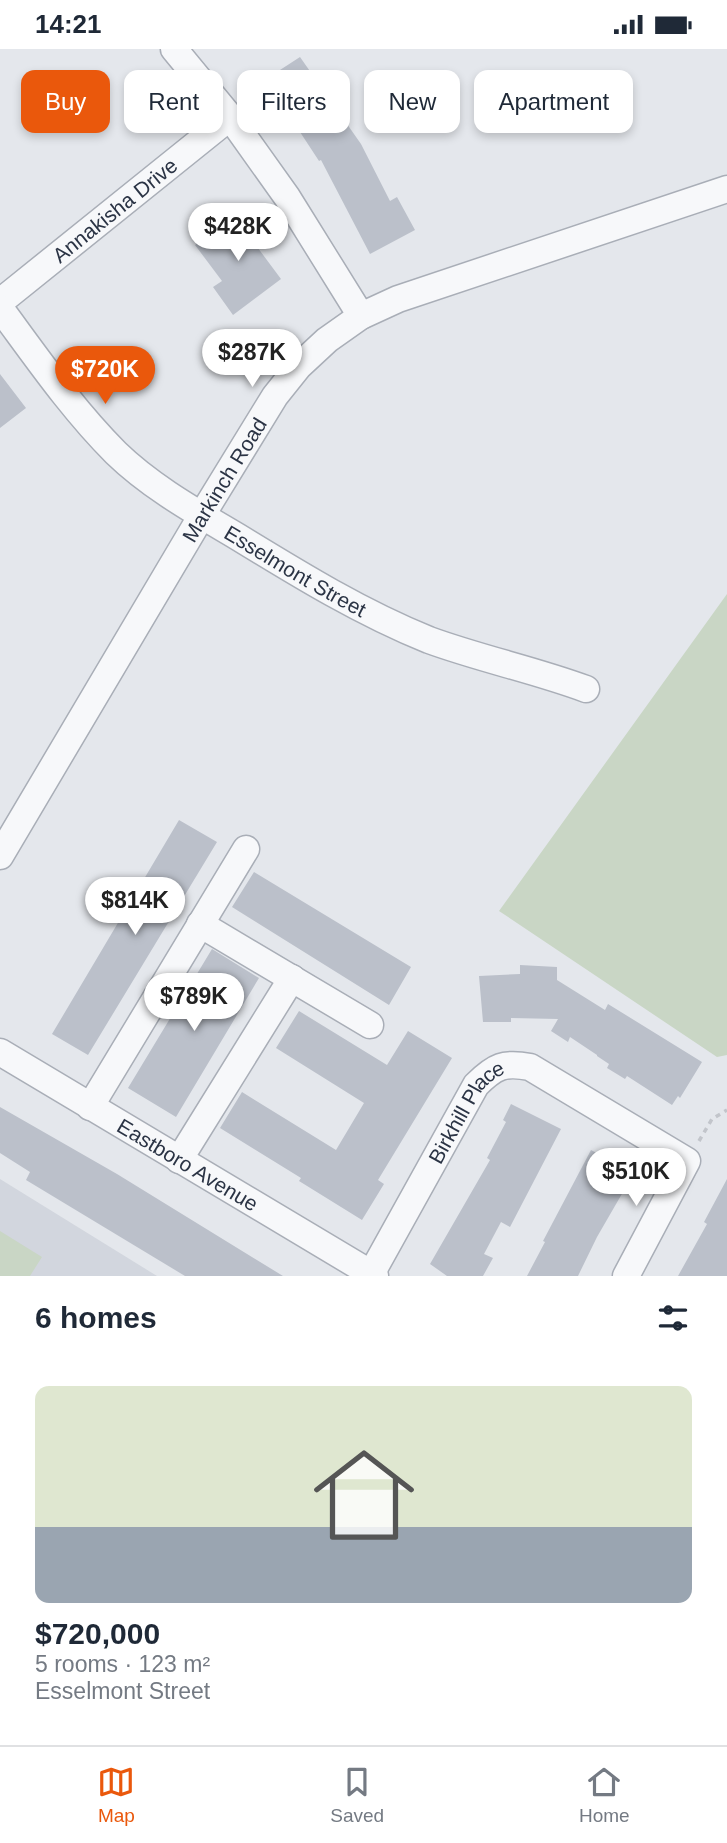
<!DOCTYPE html>
<html lang="en">
<head>
<meta charset="utf-8">
<style>
	:root { --surface:#fff; --page:#f6f6f7; --text:#1f2937; --muted:#747a83; --line:#e0e1e3; --accent:#ea580c }
	body { margin:0; font-family:Helvetica,sans-serif; background:var(--page); color:var(--text); height:100vh; display:flex; flex-direction:column; font-size:26px; white-space:nowrap }
	* { box-sizing:border-box; margin:0 }
	p { font-size:23px; color:var(--muted) }
	.icon { flex:none; width:38px; height:38px; fill:none; stroke:currentColor; stroke-width:2; stroke-linecap:round; stroke-linejoin:round }
	.map { position:relative; height:1227px; overflow:hidden }
	.details { display:flex; flex-direction:column; background:var(--surface); flex:1 }
	.details>* { flex:none }
	.banner { position:absolute; left:21px; top:21px; width:686px; height:63px; display:flex; gap:14px }
	.price { position:absolute; translate:-50% -60px; padding:0 16px; border-radius:24px; background:#fff; color:#222; font-size:23px; line-height:46px; filter:drop-shadow(0 2px 4px #0008) }
	.price::after { content:''; position:absolute; left:50%; top:42px; width:21px; height:16px; margin-left:-10px; background:inherit; clip-path:polygon(0 0,100% 0,50% 100%) }
	.price.on { background:var(--accent); color:#fff }
	ul { padding:0; list-style:none }
	li { display:grid; align-content:center; gap:14px; height:371px; padding:0 35px }
	li span { display:grid; place-items:center; height:217px; border-radius:14px; color:#555 }
	li>.icon { margin-inline-start:auto }
	span .icon { width:126px; height:126px; fill:#fffc; stroke-width:1 }
	li b { font-size:30px }
	h2 { display:flex; justify-content:space-between; align-items:center; height:84px; padding:0 35px; font-size:30px }
	.chip { padding:0 24px; border-radius:14px; background:var(--surface); box-shadow:0 4px 10px #0003; font-size:24px; line-height:63px }
	.chip.on { background:var(--accent); color:#fff }
	.status { display:flex; justify-content:space-between; align-items:center; height:49px; padding:0 35px; background:var(--surface); direction:ltr }
	.status svg { height:19px; fill:currentColor }
	.tab-bar { display:flex; justify-content:space-around; align-items:center; height:98px; border-top:2px solid var(--line); background:var(--surface); font-size:19px; color:var(--muted) }
	.tab-bar a { display:grid; justify-items:center; gap:4px }
	.tab-bar .on { color:var(--accent) }
	.map>svg:first-child { display:block }
</style>
</head>
<body>
<div class="status"><b>14:21</b><svg viewBox="0 0 49 12"><path d="M0 12V9h3v3zM5 12V6h3v6zM10 12V3h3v9zM15 12V0h3v12zM26 1h20v11H26zM47 4h2v5h-2z"/></svg></div>
<div class="map">
<svg width="727" height="1227" viewBox="0 0 727 1227">
	<rect width="100%" height="100%" fill="#e4e7ec"/>
	<path fill="#d2d6de" d="M0,1130l157,97h-157z"/>
	<path fill="#c9d6c5" d="M727,545v461l-10,2 -218,-146z
		M0,1182l42,26 -12,19h-30z"/>
	<path fill="#bbc0ca" d="M300,8l61,87 29,57 7,-4 18,33 -45,24 -49,-94 -2,1 -36,-55 -2,2 -18,-27z
		M239,162l21,29 -5,4 26,35 -48,36 -20,-28 9,-6 -27,-36z
		M0,325l26,34 -26,20z
		M179,771l38,22 -129,213 -36,-21z
		M254,823l157,95 -22,38 -157,-98z
		M212,900l47,29 -83,139 -48,-29z
		M520,916l37,2v13l48,30 3,-6 94,58 -22,36 -2,-2 -6,9 -45,-29 -2,3 -18,-11 2,-4 -12,-8v-1l-27,-18 -2,5 -17,-11 7,-12 -47,-1v4h-28l-4,-46 41,-2z
		M299,962l88,54 21,-34 44,27 -74,122 6,4 -22,36 -63,-39 2,-3 -81,-50 22,-36 94,58 28,-47 -88,-55z
		M511,1055l50,25 -51,98 -9,-5 -17,32 9,4 -10,18h-36l-17,-12 60,-104 -3,-2 19,-36 -3,-2z
		M0,1058l117,67 166,102h-98l-159,-96 4,-8 -30,-19z
		M591,1101l43,23 -37,64 -19,39h-51l18,-34 -2,-1z
		M727,1130v97h-49l29,-52 -3,-2z"/>
	<g fill="none" stroke-linecap="round" stroke-linejoin="round">
		<g stroke="#a9aeb7" stroke-width="29">
			<g id="minor">
				<path d="M174,0l56,68 57,80 74,119"/>
				<path id="s1" d="M0,253l230,-185"/>
				<path id="s2" d="M0,259c37,50 72,101 116,145 35,34 80,59 122,84 62,38 124,76 191,103 52,19 106,30 157,49"/>
				<path id="s3" d="M0,807l202,-341 73,-119 24,-30 28,-26 34,-24 37,-17 329,-110"/>
				<path d="M200,875l170,101"/>
				<path id="s4" d="M0,1003l375,224"/>
				<path d="M90,1058l156,-258"/>
				<path d="M179,1111l113,-182"/>
				<path id="s5" d="M370,1227l106,-191c19,-19 28,-23 54,-18l157,94 -61,115"/>
			</g>
		</g>
		<path stroke="#c2c5cb" stroke-width="3.5" stroke-dasharray="5 5" stroke-linecap="butt" d="M699,1092l13,-22 15,-9"/>
		<use href="#minor" stroke="#f7f8fa" stroke-width="26"/>
	</g>
	<g text-anchor="middle" dominant-baseline="central" stroke-width="5" stroke-linejoin="round" paint-order="stroke">
		<g font-size="21" fill="#2b3445" stroke="#f4f6f9">
			<text stroke="none"><textPath href="#s1" startOffset="147">Annakisha Drive</textPath></text>
			<text stroke="none"><textPath href="#s3" startOffset="438">Markinch Road</textPath></text>
			<text stroke="none"><textPath href="#s2" startOffset="401">Esselmont Street</textPath></text>
			<text stroke="none"><textPath href="#s5" startOffset="191">Birkhill Place</textPath></text>
			<text stroke="none"><textPath href="#s4" startOffset="219">Eastboro Avenue</textPath></text>
		</g>
	</g>
</svg>
<b class="price" style="left:238px;top:214px">$428K</b>
<b class="price" style="left:252px;top:340px">$287K</b>
<b class="price on" style="left:105px;top:357px">$720K</b>
<b class="price" style="left:135px;top:888px">$814K</b>
<b class="price" style="left:194px;top:984px">$789K</b>
<b class="price" style="left:636px;top:1159px">$510K</b>
<div class="banner">
<a class="chip on">Buy</a>
<a class="chip">Rent</a>
<a class="chip">Filters</a>
<a class="chip">New</a>
<a class="chip">Apartment</a>
</div>
</div>
<section class="details">
<h2>6 homes<svg class="icon" aria-label="filters" viewBox="0 0 24 24"><path d="M4 7h16M4 17h16"/><circle cx="9" cy="7" r="2"/><circle cx="15" cy="17" r="2"/></svg></h2>
<ul>
<li><span style="background:linear-gradient(#dfe7d0 65%,#9aa5b1 0)"><svg class="icon" aria-label="home" viewBox="0 0 24 24"><path d="M3 11l9-7 9 7M6 9v11h12V9"/></svg></span><div><b>$720,000</b><p>5 rooms · 123 m²</p><p>Esselmont Street</p></div></li>
</ul>
</section>
<nav class="tab-bar">
<a class="on"><svg class="icon" aria-label="map" viewBox="0 0 24 24"><path d="M3 6l6-2 6 2 6-2v14l-6 2-6-2-6 2zM9 4v14M15 6v14"/></svg>Map</a>
<a><svg class="icon" aria-label="saved" viewBox="0 0 24 24"><path d="M7 4h10v16l-5-4-5 4z"/></svg>Saved</a>
<a><svg class="icon" aria-label="home" viewBox="0 0 24 24"><path d="M3 11l9-7 9 7M6 9v11h12V9"/></svg>Home</a>
</nav>
</body>
</html>
